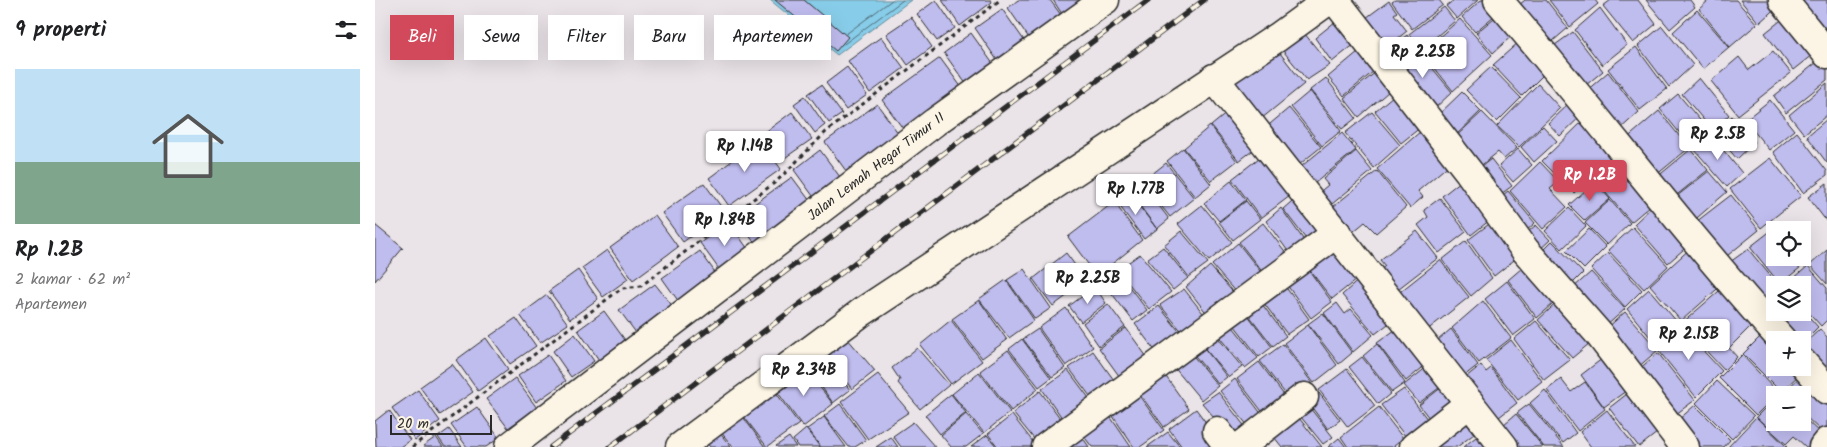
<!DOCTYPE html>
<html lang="id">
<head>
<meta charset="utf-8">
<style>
	:root { --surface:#fff; --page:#f2f2f2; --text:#202124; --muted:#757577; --accent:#d1495b }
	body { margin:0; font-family:Kalam,sans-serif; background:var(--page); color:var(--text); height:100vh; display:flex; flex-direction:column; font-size:19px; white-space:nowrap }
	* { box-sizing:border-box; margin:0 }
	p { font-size:16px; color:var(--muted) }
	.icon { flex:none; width:28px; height:28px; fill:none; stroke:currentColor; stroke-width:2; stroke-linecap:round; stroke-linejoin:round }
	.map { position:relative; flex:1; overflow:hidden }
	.panel { display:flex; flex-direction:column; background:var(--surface); width:375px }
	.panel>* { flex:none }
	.banner { position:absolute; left:15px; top:15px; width:475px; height:45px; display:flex; gap:10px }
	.buttons { position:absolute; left:1391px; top:221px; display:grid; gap:10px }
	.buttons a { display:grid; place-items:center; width:45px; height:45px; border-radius:0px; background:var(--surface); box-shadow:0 5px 20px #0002; font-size:25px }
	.scale { position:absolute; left:15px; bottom:12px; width:102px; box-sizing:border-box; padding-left:5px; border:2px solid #2b2b2b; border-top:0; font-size:14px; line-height:18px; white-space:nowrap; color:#2b2b2b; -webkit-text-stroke:4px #fcf5e5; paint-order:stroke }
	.price { position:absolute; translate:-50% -42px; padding:0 11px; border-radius:5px; background:#fff; color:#222; font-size:16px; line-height:32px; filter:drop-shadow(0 1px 2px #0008) }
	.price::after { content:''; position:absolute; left:50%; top:30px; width:15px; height:11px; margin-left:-8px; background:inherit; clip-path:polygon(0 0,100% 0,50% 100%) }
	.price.current { background:var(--accent); color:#fff }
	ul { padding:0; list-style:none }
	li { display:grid; align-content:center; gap:10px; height:265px; padding:0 15px }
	li span { display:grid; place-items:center; height:155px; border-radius:0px; color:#555 }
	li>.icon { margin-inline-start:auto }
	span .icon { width:90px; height:90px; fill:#fffc; stroke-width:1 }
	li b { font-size:21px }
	h2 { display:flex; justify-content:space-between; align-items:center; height:60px; padding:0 15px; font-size:21px }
	.tag { padding:0 18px; border-radius:0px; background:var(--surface); box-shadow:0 5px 20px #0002; font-size:18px; line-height:45px }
	.tag.current { background:var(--accent); color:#fff }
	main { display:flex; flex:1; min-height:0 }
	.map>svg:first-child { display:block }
</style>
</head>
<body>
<main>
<section class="panel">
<h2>9 properti<svg class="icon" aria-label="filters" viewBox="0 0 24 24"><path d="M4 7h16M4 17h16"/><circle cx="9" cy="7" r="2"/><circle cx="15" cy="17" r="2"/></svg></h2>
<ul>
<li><span style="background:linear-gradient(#bfe0f5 60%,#7fa58c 0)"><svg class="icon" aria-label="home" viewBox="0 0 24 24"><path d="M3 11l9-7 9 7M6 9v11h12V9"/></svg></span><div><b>Rp 1.2B</b><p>2 kamar · 62 m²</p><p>Apartemen</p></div></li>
</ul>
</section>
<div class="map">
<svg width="1452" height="447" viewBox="0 0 1452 447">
	<rect width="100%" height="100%" fill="#eae4e8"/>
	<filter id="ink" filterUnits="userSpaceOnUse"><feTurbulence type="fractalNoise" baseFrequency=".02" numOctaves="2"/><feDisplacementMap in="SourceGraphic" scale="10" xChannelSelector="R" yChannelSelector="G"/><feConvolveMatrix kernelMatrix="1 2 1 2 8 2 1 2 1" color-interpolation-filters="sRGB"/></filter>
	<g filter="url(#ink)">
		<path fill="#87cce8" stroke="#628c9c" d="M395,0h141l-74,55z"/>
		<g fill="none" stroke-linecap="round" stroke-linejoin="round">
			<path stroke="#506b77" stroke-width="1" d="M471,34l46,-34
				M469,44l59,-44"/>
		</g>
		<path fill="#bfbcee" stroke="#2b2b2b" d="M400,0h29l44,37 -12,14z
			M561,0l19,28 -18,13 -20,-27z
			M567,0h49l1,2 -32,24z
			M643,0h32l11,15 -32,23 -21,-30z
			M678,0h29l-20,14z
			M1020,0h44l4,5 -31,24 -20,-27z
			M1079,0h24l-21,19 -11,-13z
			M1106,0h12l8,10 -26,22 -13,-15z
			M1150,0h21l22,28 -22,19 -33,-37z
			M1174,0h46l3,4 -28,23z
			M1236,0h27l18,24 -23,19 -30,-37z
			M1271,0h44l5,7 -25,22z
			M1334,0h27l21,24 -27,23 -31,-38z
			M1365,0h37l3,4 -21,19z
			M1420,0h32v37z
			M1014,1l8,11 -3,2 13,17 -25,20 -23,-28z
			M1069,7l11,14 -35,29 -11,-16z
			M1225,8l27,37 -25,20 -27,-35z
			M627,9l24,34 -27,20 -24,-35z
			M1322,10l32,37 -26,22 -30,-37z
			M1125,13l16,19 -23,21 -17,-20z
			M1415,13l27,38 -24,19 -28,-37z
			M536,17l21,30 -24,18 -22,-31z
			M966,17l19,23 -28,22 -17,-24z
			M1085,19l32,36 -39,36 -31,-39z
			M1287,26l31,39 -24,22 -31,-41z
			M925,28l30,37 -23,15 -28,-34z
			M1198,32l30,39 -23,19 -32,-40z
			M596,33l25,35 -27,20 -25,-35z
			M1032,35l7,10 -23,18 -8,-10z
			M506,37l23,31 -34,25 -22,-32z
			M1145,41l28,29 -26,26 -29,-31z
			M990,46l15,20 -36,30 -16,-19z
			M1040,47l37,45 -21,20 -38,-47z
			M1261,47l31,42 -27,21 -32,-41z
			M901,48l28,36 -43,35 -28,-37z
			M1398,51l18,22 -53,42 -27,-34 28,-24 10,13z
			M565,58l22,30 -58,42 -22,-30z
			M1446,59l6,8v13l-41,33 -12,-17z
			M472,67l20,28 -21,15 -20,-27z
			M1007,67l14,18 -37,32 -15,-19z
			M1116,67l30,31 -24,24 -31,-32z
			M1233,72l31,40 -21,19 -33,-39z
			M951,78l30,40 -14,11 -32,-39z
			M1324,78l30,37 -17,15 -30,-36z
			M1452,83v32l-23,19 -15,-19z
			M1163,84l22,24 -41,39 -22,-21z
			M446,85l21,29 -13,9 -21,-29z
			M1025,90l26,33 -25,20 -26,-32z
			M935,91l31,40 -19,15 -31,-39z
			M1087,92l19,19 -31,30 -16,-22z
			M1303,94l32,38 -18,16 -32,-39z
			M430,96l20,29 -10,8 -21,-29z
			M1197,100l12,13 -24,23 -12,-13z
			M1395,100l24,30 -25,20 -24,-30z
			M502,104l24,33 -52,38 -24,-33z
			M914,108l32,39 -26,21 -31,-39z
			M1284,111l30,37 -34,28 -30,-36z
			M417,112l20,27 -33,23 -19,-26z
			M853,112l28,36 -17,13 -28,-35z
			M997,112l28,33 -26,23 -29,-35z
			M1107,112l35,36 -13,11 -6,-7 -25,20 -23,-30z
			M1357,116l23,26 -18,17 -23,-27z
			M1210,119l30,34 -41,40 -32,-32z
			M1452,119v44l-20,-27z
			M1053,125l22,39 -32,27 5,6 -13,11 -33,-39z
			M835,126l27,35 -26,20 -27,-33z
			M1168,126l14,15 -23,21 -13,-15z
			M1422,132l30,39v4l-24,18 -30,-41z
			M967,133l14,17 -46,37 -13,-17z
			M1336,135l31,38 -15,14 -33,-38z
			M385,140l21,29 -52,37 -20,-28z
			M808,148l28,36 -16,13 -28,-36z
			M1143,149l14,16 -19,17 -14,-16z
			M1316,149l17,21 -35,28 -17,-20z
			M445,150l23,31 -27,19 -22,-30z
			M981,151l16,20 -46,38 -10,-14 12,-10 -5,-6z
			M1242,153l40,47 -26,22 -39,-45z
			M884,158l31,38 -29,22 -29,-39z
			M1395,158l31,38 -40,32 -31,-39z
			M1116,159l21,27 -19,14 -20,-27z
			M1165,162l19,20 -9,7 17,18 -24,22 -33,-38z
			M791,163l28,35 -24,19 -28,-35z
			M1002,171l29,36 -30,26 -11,-11 -17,14 -20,-25z
			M1334,171l18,21 -36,31 -19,-23z
			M417,177l21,28 -57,40 -20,-28z
			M1091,177l29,39 -24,19 -29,-39z
			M856,181l15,19 -27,21 -15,-18z
			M766,182l28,37 -12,10 -28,-38z
			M1220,182l15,17 -25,22 -16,-16z
			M329,183l21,29 -42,30 -21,-29z
			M1452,183v39l-19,-25z
			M1133,191l27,32 -11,10 -30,-31z
			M753,192l29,37 -13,10 -28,-38z
			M924,195l26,35 -16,13 -26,-34z
			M1356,195l28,35 -37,30 -30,-35z
			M1065,198l26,34 -27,21 -21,-28 10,-8 -4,-7z
			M1235,200l20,23 -23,22 -22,-22z
			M871,201l14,18 -27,21 -14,-18z
			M739,202l28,38 -45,36 -29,-39z
			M1282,202l34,41 -23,20 -34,-39z
			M827,205l30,37 -23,19 -31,-37z
			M906,208l27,38 -15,12 -27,-37z
			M1194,208l17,18 -24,23 -17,-18z
			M280,215l23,32 -45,33 -23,-32z
			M1122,218l26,35 -29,23 -26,-36z
			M354,222l21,30 -29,20 -21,-29z
			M888,223l28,36 -24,19 -28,-36z
			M0,225l28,23 -28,33z
			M1161,225l14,15 -14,13 -14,-16z
			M1402,226l4,4h-6v28h27l4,5 -26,21 -30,-37z
			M1258,227l35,39 -24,23 -36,-39z
			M1214,229l17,18 -22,22 -18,-18z
			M806,231l27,32 -19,14 -25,-32z
			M1042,231l21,27 -44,34 -16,-20 7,-6 -5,-6z
			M1091,241l26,37 -21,18 -29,-36z
			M1177,241l31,32 -14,14 -31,-32z
			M959,242l27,34 -29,23 -27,-35z
			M863,243l26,33 -26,19 -26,-30z
			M1318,246l32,36 -44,39 -31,-36z
			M788,247l25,31 -15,12 -26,-31z
			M1373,249l30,36h-3v4l-18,14 -31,-38z
			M232,250l21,29 -25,18 -21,-29z
			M1452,250v34l-17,-19z
			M325,251l17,24 -38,27 -17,-24z
			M691,253l21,28 -34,25 -20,-27z
			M1233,253l34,37 -17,17 -34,-38z
			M765,254l31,38 -22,17 -31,-39z
			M1065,260l29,37 -43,34 -30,-36z
			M1154,262l32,35 -24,21 -29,-38z
			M930,265l27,37 -21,16 -27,-37z
			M835,266l29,33 -27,21 -26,-33z
			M1433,266l19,22v32l-6,6 -18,-20v-21h-17z
			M649,269l27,39 -16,11 -28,-39z
			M203,270l20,29 -28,20 -21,-28z
			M742,271l30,39 -14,11 -30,-39z
			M1216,272l34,37 -20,18 -33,-38z
			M988,276l33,42 -21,16 -33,-39z
			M631,280l28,40 -25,18 -30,-39z
			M1132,281l28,38 -22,17 -28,-37z
			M907,282l27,37 -22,15 -27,-36z
			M280,284l19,24 -37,26 -18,-24z
			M1351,285l30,36 -27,27 8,9 -13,13 -43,-46z
			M720,287l11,16 -25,19 -12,-16z
			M809,289l26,33 -22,17 -28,-34z
			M1274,289l29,34 -23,20 -28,-34z
			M172,295l21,29 -28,19 -20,-28z
			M1187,298l34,40 -24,20 -34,-38z
			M604,300l28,40 -25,18 -30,-39z
			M884,300l27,36 -13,10 -28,-36z
			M1108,301l28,37 -32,25 -27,-35z
			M962,303l8,11 6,-5 22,26 -20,17 -29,-39z
			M733,304l17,23 -26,19 -16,-23z
			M1400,305v7h28v-2l15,17 -15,15 -10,-2 -26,-27z
			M784,306l28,35 -25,19 -27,-36z
			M691,308l27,39 -27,19 -27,-38z
			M869,310l28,37 -13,10 -28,-36z
			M229,311l21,29 -26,20 -21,-30z
			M1250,312l33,38 -21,18 -31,-39z
			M948,313l29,40 -13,11 -31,-40z
			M141,318l20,28 -26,18 -20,-28z
			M576,320l31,41 -31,23 -31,-39z
			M1161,321l34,39 -26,20 -30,-41z
			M854,322l29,36 -13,10 -30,-36z
			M933,325l29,40 -23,18 -30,-40z
			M1305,326l42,45 -26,26 -41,-51z
			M1024,327l28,37 -21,17 -29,-38z
			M751,328l26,36 -27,20 -26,-36z
			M663,329l27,39 -13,9 -29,-38z
			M1076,329l27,36 -19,15 -28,-34z
			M1445,329l7,8v40l-24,-24v-8z
			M1391,331l9,9v28h27l2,2 -23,22 -38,-38z
			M839,333l28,34 -13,10 -28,-33z
			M200,334l19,27 -23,16 -18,-26z
			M111,338l22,31 -30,22 -22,-31z
			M472,338l28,33 -23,18 -27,-35z
			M647,339l29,39 -12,9 -30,-38z
			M1136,340l31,41 -24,19 -32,-40z
			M826,344l26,33 -9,7 -27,-33z
			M908,344l30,40 -22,17 -31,-40z
			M1002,344l28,39 -13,9 -29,-36z
			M542,348l32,37 -29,24 -22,-26 2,-3 -8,-12z
			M633,350l30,39 -27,22 -31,-40z
			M718,351l26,36 -23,17 -27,-36z
			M815,352l28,34 -17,14 -28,-34z
			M448,353l27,37 -17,13 -27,-38z
			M1283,353l37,47 -23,17 -34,-47z
			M173,355l18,26 -30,21 -18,-26z
			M1232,355l23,33 -26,19 -23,-32z
			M1367,355l36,38 -22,22 -37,-37z
			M987,357l29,36 -13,11 -29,-37z
			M884,362l31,41 -22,16 -31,-40z
			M1057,363l15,19 -28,21 -15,-18z
			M77,364l21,28 -33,23 -20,-28z
			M1106,365l5,7 5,-4 26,35 -23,18 -33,-40z
			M429,367l29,37 -30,23 -27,-37z
			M972,369l28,37 -27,21 -29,-37z
			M693,370l27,36 -28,19 -25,-36z
			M787,371l27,38 -25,18 -28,-38z
			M1431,371l21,23v36l-3,4 -21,-20v-19l-21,-1z
			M604,372l31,40 -26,21 -32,-39z
			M503,374l31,38 -41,27 -27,-37z
			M140,378l22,30 -29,20 -22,-29z
			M860,379l31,41 -14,11 -32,-40z
			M1186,379l10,13 14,-10 20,27 -27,22 -31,-41z
			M1342,381l37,35 -22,23 -36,-36z
			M1072,383l14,19 -28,21 -14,-18z
			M1029,389l27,35 -22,17 -28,-36z
			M43,390l22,31 -25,19 -23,-32z
			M399,390l25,34 -32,23 -25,-33z
			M760,390l29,40 -24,17h-6l-26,-38z
			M1170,390l31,43 -13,10 -33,-40z
			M1257,390l30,39 -23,18 -30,-39z
			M665,391l26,35 -27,19 -26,-32z
			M843,392l32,41 -14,10 -34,-40z
			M944,393l21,27 -12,9 -21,-28z
			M576,394l15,19 -26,21 -15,-19z
			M1400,398v24h28v-5l19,18 -9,12h-7l-12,-11 -8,8 -30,-27z
			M931,403l27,34 -10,7 -27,-33z
			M465,404l26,36 -11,7h-6l-25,-31z
			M1154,404l35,43h-20l-27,-34z
			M1320,405l35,35 -6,7h-28l-21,-24z
			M102,407l22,31 -13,9h-19l-16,-22z
			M1004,407l24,31 -9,7 1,2h-47l-7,-10z
			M821,409l28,38h-42l-13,-18z
			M14,410l21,30 -10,7h-24l-1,-26z
			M1232,410l28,37h-44l-11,-15z
			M732,412l24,35h-39l-12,-16z
			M920,413l27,34h-40l-12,-15z
			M366,414l24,33h-32l-13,-16z
			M591,414l17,20 -17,13h-15l-10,-12z
			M1141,414l27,33h-29l-16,-18z
			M637,415l25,32h-39l-10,-13z
			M449,417l22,30h-25l-14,-18z
			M1087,417l12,17 -17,13h-38z
			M1381,417l31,30h-59z
			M538,422l22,25h-34l-8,-11z
			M74,429l13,18h-17l-7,-10z
			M431,429l14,18h-22l-5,-7z
			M344,432l12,15h-21l-4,-5z
			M704,432l10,15h-31z
			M793,432l12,15h-33z
			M612,435l10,12h-26z
			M61,437l7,10h-19l-1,-1z
			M414,437l7,10h-19l-1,-1z
			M516,437l7,10h-22z
			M1101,437l4,6 8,-6 8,10h-33z
			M964,438l7,9h-18z"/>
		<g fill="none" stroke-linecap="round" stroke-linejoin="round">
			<g stroke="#2b2b2b" stroke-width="31">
				<g id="minor">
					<path d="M960,0l134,172 56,78 73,83 87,114"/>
					<path d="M1123,0c97,112 185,231 284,340"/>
					<path d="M1408,0l44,54"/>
					<path d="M839,78l290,369"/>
					<path d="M1428,363l24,27"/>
					<path d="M842,431l12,16"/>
					<path id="s1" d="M134,447l426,-325 170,-122"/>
					<path d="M305,447l182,-135 416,-275 51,-37"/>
					<path d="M671,447l291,-214"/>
					<path d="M865,447l64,-50"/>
					<path d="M1039,447l56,-44"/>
					<path d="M1448,447l4,-5"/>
				</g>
			</g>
			<path stroke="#2b2b2b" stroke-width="3" stroke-dasharray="4 4" stroke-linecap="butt" d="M37,447l210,-159 19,-2 137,-106 48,-48 174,-132"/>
			<use href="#minor" stroke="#fcf5e5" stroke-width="28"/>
			<g stroke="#2b2b2b" stroke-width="5.5">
				<path id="rail" d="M176,447l597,-447
					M235,447l594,-447"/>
			</g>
			<use href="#rail" stroke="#fcf5e5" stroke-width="4" stroke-dasharray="11" stroke-linecap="butt"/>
		</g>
	</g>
	<g text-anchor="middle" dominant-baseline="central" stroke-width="5" stroke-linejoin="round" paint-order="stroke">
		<g font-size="14" fill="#2b2b2b" stroke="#fcf5e5">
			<text stroke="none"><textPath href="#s1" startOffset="462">Jalan Lemah Hegar Timur II</textPath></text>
		</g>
	</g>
</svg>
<div class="buttons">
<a><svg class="icon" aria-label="locate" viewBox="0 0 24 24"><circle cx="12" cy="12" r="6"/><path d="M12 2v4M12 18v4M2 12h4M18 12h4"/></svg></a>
<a><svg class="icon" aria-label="layers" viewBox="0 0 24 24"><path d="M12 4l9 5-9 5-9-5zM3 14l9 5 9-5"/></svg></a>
<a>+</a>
<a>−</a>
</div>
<div class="scale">20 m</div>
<b class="price" style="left:1048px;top:79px">Rp 2.25B</b>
<b class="price" style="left:1343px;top:161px">Rp 2.5B</b>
<b class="price" style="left:370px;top:173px">Rp 1.14B</b>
<b class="price current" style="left:1215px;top:202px">Rp 1.2B</b>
<b class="price" style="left:761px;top:216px">Rp 1.77B</b>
<b class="price" style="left:350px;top:247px">Rp 1.84B</b>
<b class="price" style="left:713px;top:305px">Rp 2.25B</b>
<b class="price" style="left:1314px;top:361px">Rp 2.15B</b>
<b class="price" style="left:429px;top:397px">Rp 2.34B</b>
<div class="banner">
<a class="tag current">Beli</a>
<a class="tag">Sewa</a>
<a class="tag">Filter</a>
<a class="tag">Baru</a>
<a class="tag">Apartemen</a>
</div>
</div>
</main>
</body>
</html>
